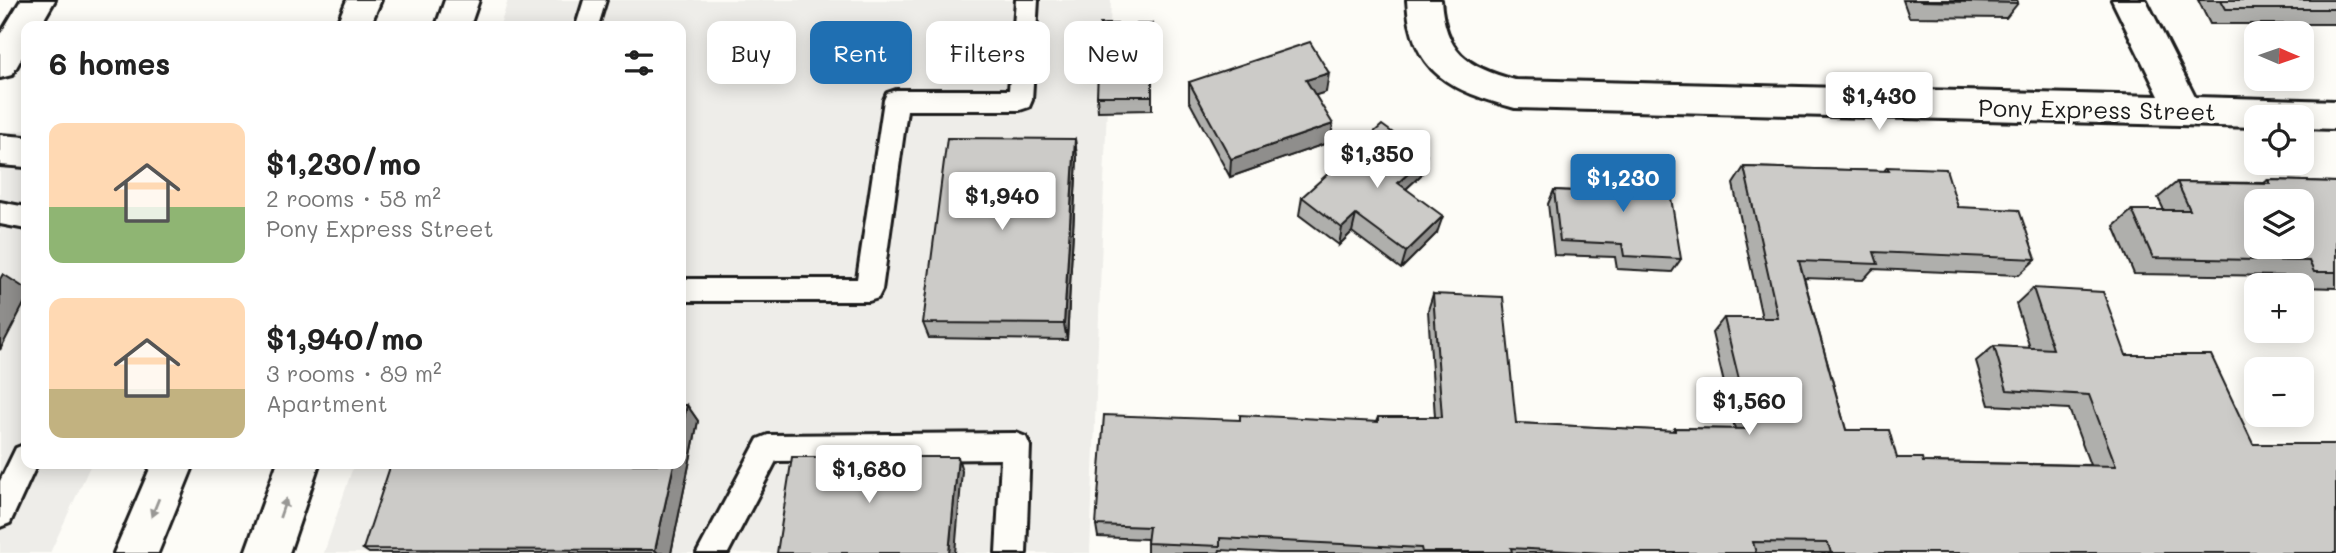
<!DOCTYPE html>
<html lang="en">
<head>
<meta charset="utf-8">
<style>
	:root { --surface:#fff; --page:#f2f2f2; --text:#222; --muted:#767676; --accent:#1f6fb2 }
	body { margin:0; font-family:Mali,sans-serif; background:var(--page); color:var(--text); height:100vh; display:flex; flex-direction:column; font-size:26px; white-space:nowrap }
	* { box-sizing:border-box; margin:0 }
	p { font-size:23px; color:var(--muted) }
	.icon { flex:none; width:38px; height:38px; fill:none; stroke:currentColor; stroke-width:2; stroke-linecap:round; stroke-linejoin:round }
	.map { position:relative; flex:1; overflow:hidden }
	.side { position:absolute; left:21px; top:21px; width:665px; height:448px; display:flex; flex-direction:column; background:var(--surface); border-radius:14px; box-shadow:0 4px 18px #0003 }
	.side>* { flex:none }
	.top-card { position:absolute; left:707px; top:21px; width:665px; height:63px; display:flex; gap:14px }
	.needle { width:46px; rotate:92deg }
	.controls { position:absolute; left:2244px; top:21px; display:grid; gap:14px }
	.controls a { display:grid; place-items:center; width:70px; height:70px; border-radius:14px; background:var(--surface); box-shadow:0 4px 18px #0003; font-size:35px }
	.price { position:absolute; translate:-50% -60px; padding:0 16px; border-radius:7px; background:#fff; color:#222; font-size:23px; line-height:46px; filter:drop-shadow(0 2px 4px #0008) }
	.price::after { content:''; position:absolute; left:50%; top:42px; width:21px; height:16px; margin-left:-10px; background:inherit; clip-path:polygon(0 0,100% 0,50% 100%) }
	.price.selected { background:var(--accent); color:#fff }
	ul { padding:0; list-style:none }
	li { display:flex; align-items:center; gap:21px; height:175px; padding:0 28px }
	li span { display:grid; place-items:center; flex:none; width:196px; height:140px; border-radius:14px; color:#555 }
	li>.icon { margin-inline-start:auto }
	span .icon { width:84px; height:84px; fill:#fffc; stroke-width:1 }
	li b { font-size:30px }
	h2 { display:flex; justify-content:space-between; align-items:center; height:84px; padding:0 28px; font-size:30px }
	.tag { padding:0 24px; border-radius:14px; background:var(--surface); box-shadow:0 4px 18px #0003; font-size:24px; line-height:63px }
	.tag.selected { background:var(--accent); color:#fff }
	.map>svg:first-child { display:block }
</style>
</head>
<body>
<div class="map">
<svg width="2336" height="553" viewBox="0 0 2336 553">
	<rect width="100%" height="100%" fill="#fdfcf7"/>
	<filter id="ink" filterUnits="userSpaceOnUse"><feTurbulence type="fractalNoise" baseFrequency=".0143" numOctaves="2"/><feDisplacementMap in="SourceGraphic" scale="14" xChannelSelector="R" yChannelSelector="G"/><feConvolveMatrix kernelMatrix="1 2 1 2 8 2 1 2 1" color-interpolation-filters="sRGB"/></filter>
	<g filter="url(#ink)">
		<path fill="#eeede9" d="M508,0h603l-21,553h-766l30,-89h327v-438h-181z
			M26,130v334h65l-41,89h-50v-420z"/>
		<g fill="none" stroke-linecap="round" stroke-linejoin="round">
			<g stroke="#1c1c1c" stroke-width="6">
				<path id="service" d="M584,0h22l-8,26h-22z
					M1016,0h22l-6,100 -3,7 -9,3h-113l-25,180 -4,8 -9,3h-188v-22h176l27,-179 3,-7 9,-3h113z
					M0,202l26,5v22l-26,-5z
					M1016,433l10,4 4,9 -4,107h-30l5,-94 -225,2 -48,92h-31l61,-114 10,-4z
					M26,444v20h11l-27,59 -10,4v-46l16,-33z"/>
			</g>
			<g stroke="#1c1c1c" stroke-width="6">
				<path id="minor" d="M21,0h34l-15,26h-14v24l-14,25 -12,3v-43z
					M1407,0h34c4,52 25,67 74,80l644,16 -47,-96h34l49,97 141,4v28l-35,-1v-11h-45v10l-741,-19c-64,-18 -104,-34 -108,-108z
					M0,135l26,2v30l-26,-2z"/>
			</g>
			<g stroke="#1c1c1c" stroke-width="6">
				<path id="primary" d="M347,0h34l-11,26h-34z
					M445,0h34l-9,26h-34z
					M152,464h42l-36,89h-44z
					M277,464h42l-30,89h-44z"/>
			</g>
			<use href="#service" fill="#fdfcf7" fill-rule="evenodd"/>
			<use href="#minor" fill="#fdfcf7" fill-rule="evenodd"/>
			<use href="#primary" fill="#fdfcf7" fill-rule="evenodd"/>
		</g>
		<path fill="#afafac" stroke="#1c1c1c" stroke-width="2" d="M1903,0h114l1,3 -12,15 -97,-1z
			M2198,0h138v24h-126z
			M1152,24v86l-54,1 -1,-15z
			M1189,82l137,10 -11,3 15,47 -100,35 -41,-76z
			M1075,139l2,19 -10,182 -138,-2 -6,-15z
			M1426,157l-5,18 -15,14 31,44 -36,36 -49,-37 -13,13 -40,-30 3,-18z
			M1607,165l74,94 -9,13 -55,-3 -2,-12 -61,-2 -6,-51 6,-14 48,2 -2,-13z
			M1744,167l140,4 3,-4 71,40 78,52 -17,16 -146,-6 -10,11 -59,-2 42,152 51,28 26,4 167,3 -21,-56 -80,-4 -13,-44 18,-15 36,2 -14,-44 17,-16 93,67 127,89 83,109h-1057l-59,-3 -1,3h-72v-14l-49,-2 -2,-12 143,-105 137,2 2,-5h57l-7,-107 5,-16 83,129 156,8 3,-3 60,1 -23,-96 12,-15h38l-29,-134z
			M2268,180l68,2v106l-35,-1v-2h-10l-4,-9 -153,-2 -20,-48 18,-16h32l-6,-12 19,-16 87,1z
			M687,405l11,16 -27,132h-302l-6,-4z"/>
		<path fill="#8f8e8c" stroke="#1c1c1c" stroke-width="2" d="M1329,73l-3,19 -22,7 2,-19z
			M1333,124l-3,18 -100,35 1,-18z
			M1075,139l2,19 -10,182 -3,-16z
			M1426,157l-5,18 -28,26 5,-18z
			M1356,215l-4,17 -13,13 3,-17z
			M1443,216l-6,17 -36,36 5,-17z
			M3,274l23,15v11l-26,50v-71z
			M687,405l11,16 -27,132h-13l-3,-3 19,-86h7v-32z
			M958,457l4,14 -7,82h-6z"/>
		<path fill="#cccbc8" stroke="#1c1c1c" stroke-width="2" fill-rule="evenodd" d="M1919,0h98l1,3 -98,-2z
			M2221,0h115v9h-110z
			M1100,24h52v72h-55z
			M1310,42l19,31 -23,7 27,44 -102,35 -42,-77z
			M1382,125l44,32 -28,26 45,33 -37,36 -50,-37 -14,13 -40,-31z
			M947,138l128,1 -11,185 -141,-1z
			M1607,165l59,2 15,92 -57,-3 -2,-12 -62,-3 -6,-51 57,3z
			M1744,167l145,4 -2,-4 59,2 12,38 61,3 17,49 -162,-7 4,12 -79,-3 47,169h43l8,28h25l1,4 193,4 -27,-71 -82,-5 -13,-44 59,3 -20,-61 70,4 23,63h85l42,89h83v109h-505l-3,-10 -75,-1 3,11h-152l-93,-5 1,4h-90l-1,-4 -201,-10v8l-73,-3 2,-16 -53,-2 8,-110 136,5v-5l138,7v-5h64l-9,-123 70,3 13,126 159,8v-3l76,1 -27,-111h54z
			M2268,180l68,2v90h-22l-5,-11 -156,-3 -21,-48h58l-13,-28 93,2zM2256,201h45v46h-45z
			M681,405h6l-6,27z
			M792,457h166l-9,96h-172z
			M391,464h283l-19,86 -292,-1z"/>
		<defs><path id="oneway-solid" d="M-6-.8H1V-3.2L6.5 0L1 3.2V.8H-6Z" transform="scale(1.75)"/></defs>
		<g fill="#989794">
			<use href="#oneway-solid" transform="translate(155 508) rotate(112)"/>
			<use href="#oneway-solid" transform="translate(283 508) rotate(-71)"/>
		</g>
	</g>
	<g text-anchor="middle" dominant-baseline="central" stroke-width="6" stroke-linejoin="round" paint-order="stroke">
		<g font-size="24" fill="#1c1c1c" stroke="#fdfcf7">
			<text transform="translate(2097 109) rotate(1)">Pony Express Street</text>
		</g>
	</g>
</svg>
<div class="controls">
<a><svg class="needle" viewBox="-14 -14 28 28"><path d="M0-13l5 13h-10z" fill="#e53935"/><path d="M0 13l5-13h-10z" fill="#767676"/></svg></a>
<a><svg class="icon" aria-label="locate" viewBox="0 0 24 24"><circle cx="12" cy="12" r="6"/><path d="M12 2v4M12 18v4M2 12h4M18 12h4"/></svg></a>
<a><svg class="icon" aria-label="layers" viewBox="0 0 24 24"><path d="M12 4l9 5-9 5-9-5zM3 14l9 5 9-5"/></svg></a>
<a>+</a>
<a>−</a>
</div>
<b class="price" style="left:1879px;top:132px">$1,430</b>
<b class="price" style="left:1377px;top:190px">$1,350</b>
<b class="price selected" style="left:1623px;top:214px">$1,230</b>
<b class="price" style="left:1002px;top:232px">$1,940</b>
<b class="price" style="left:1749px;top:437px">$1,560</b>
<b class="price" style="left:869px;top:505px">$1,680</b>
<div class="top-card">
<a class="tag">Buy</a>
<a class="tag selected">Rent</a>
<a class="tag">Filters</a>
<a class="tag">New</a>
</div>
<section class="side">
<h2>6 homes<svg class="icon" aria-label="filters" viewBox="0 0 24 24"><path d="M4 7h16M4 17h16"/><circle cx="9" cy="7" r="2"/><circle cx="15" cy="17" r="2"/></svg></h2>
<ul>
<li><span style="background:linear-gradient(#ffd9b3 60%,#8fb573 0)"><svg class="icon" aria-label="home" viewBox="0 0 24 24"><path d="M3 11l9-7 9 7M6 9v11h12V9"/></svg></span><div><b>$1,230/mo</b><p>2 rooms · 58 m²</p><p>Pony Express Street</p></div></li>
<li><span style="background:linear-gradient(#ffd9b3 65%,#c2b280 0)"><svg class="icon" aria-label="home" viewBox="0 0 24 24"><path d="M3 11l9-7 9 7M6 9v11h12V9"/></svg></span><div><b>$1,940/mo</b><p>3 rooms · 89 m²</p><p>Apartment</p></div></li>
</ul>
</section>
</div>
</body>
</html>
